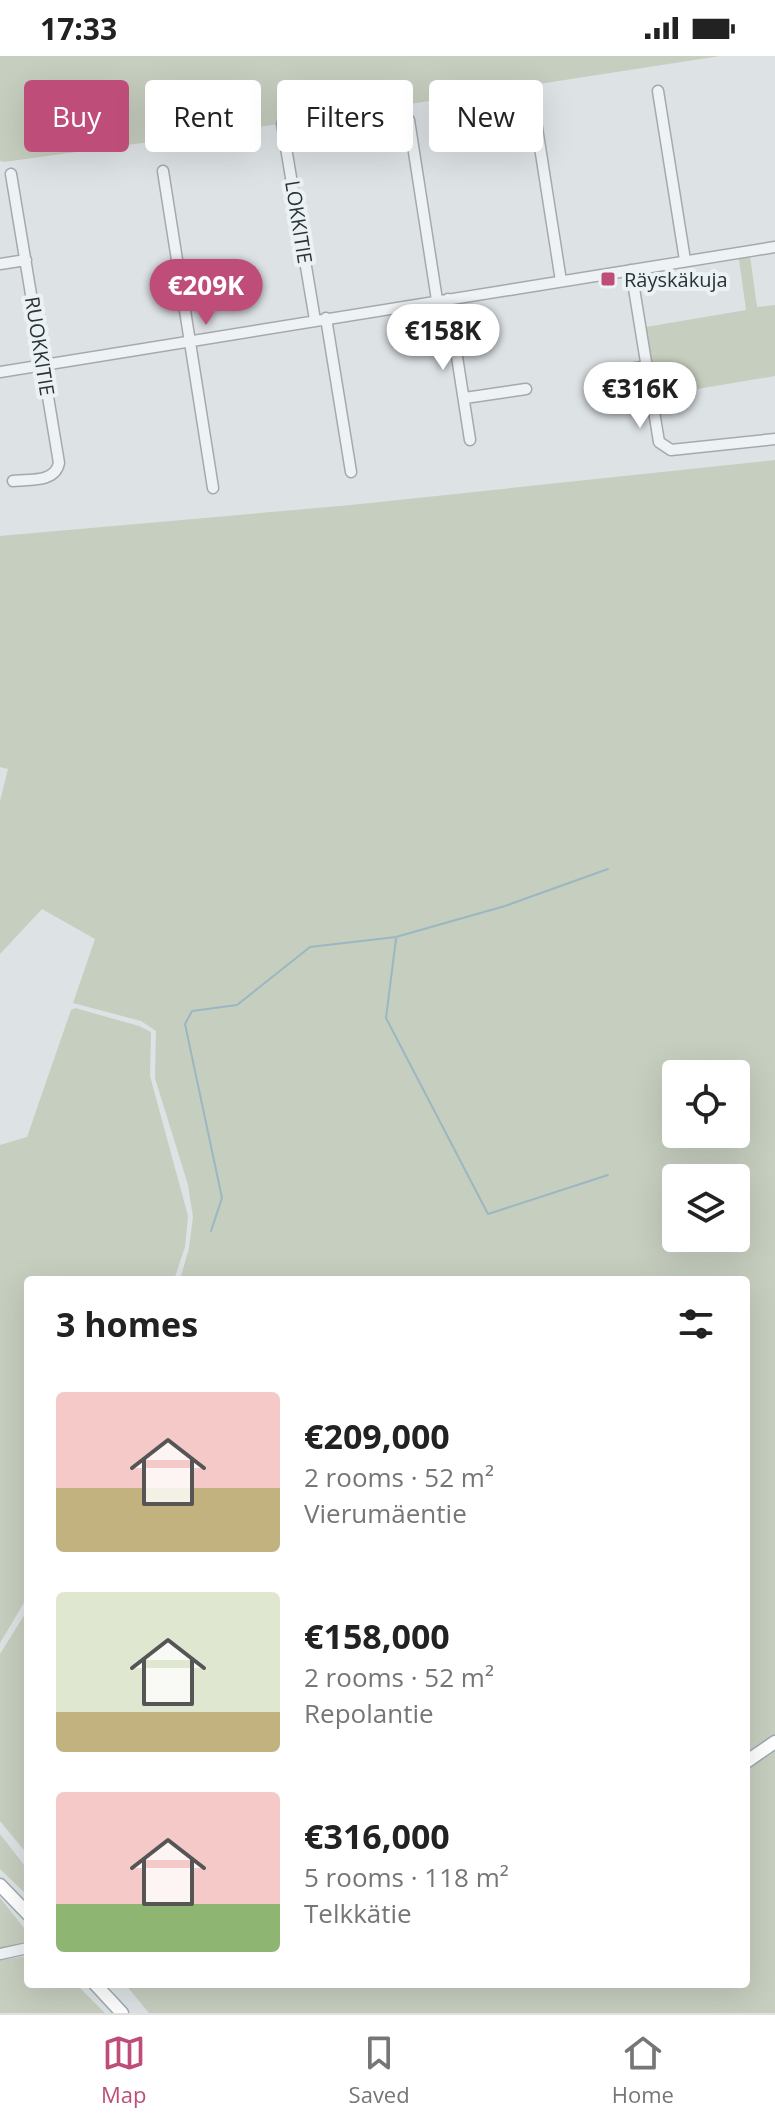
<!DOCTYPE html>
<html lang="en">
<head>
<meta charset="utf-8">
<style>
	:root { --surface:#fff; --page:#f6f6f6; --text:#222; --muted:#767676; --line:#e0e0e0; --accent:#be4e79 }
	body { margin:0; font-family:"Open Sans",sans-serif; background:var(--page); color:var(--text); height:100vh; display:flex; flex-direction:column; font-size:30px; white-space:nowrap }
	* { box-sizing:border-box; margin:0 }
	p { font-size:26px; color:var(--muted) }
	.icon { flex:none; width:44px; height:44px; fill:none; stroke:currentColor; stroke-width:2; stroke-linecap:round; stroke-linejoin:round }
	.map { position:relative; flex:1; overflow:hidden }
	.panel { position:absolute; left:24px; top:1220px; width:726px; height:712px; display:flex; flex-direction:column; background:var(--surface); border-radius:8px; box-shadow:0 8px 32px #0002 }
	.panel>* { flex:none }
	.guide { position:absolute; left:24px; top:24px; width:728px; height:72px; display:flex; gap:16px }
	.tools { position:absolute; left:662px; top:1004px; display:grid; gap:16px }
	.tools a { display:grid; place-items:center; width:88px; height:88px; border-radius:8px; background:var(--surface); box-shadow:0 8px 32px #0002; font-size:40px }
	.price { position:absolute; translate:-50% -68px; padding:0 18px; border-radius:28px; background:#fff; color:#222; font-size:26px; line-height:52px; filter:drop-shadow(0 2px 4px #0008) }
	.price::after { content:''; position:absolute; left:50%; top:48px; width:24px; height:18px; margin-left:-12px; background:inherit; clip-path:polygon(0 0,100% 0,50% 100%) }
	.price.active { background:var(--accent); color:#fff }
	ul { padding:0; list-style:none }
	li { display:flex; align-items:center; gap:24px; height:200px; padding:0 32px }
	li span { display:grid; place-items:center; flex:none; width:224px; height:160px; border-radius:8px; color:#555 }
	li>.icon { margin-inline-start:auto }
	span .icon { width:96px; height:96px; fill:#fffc; stroke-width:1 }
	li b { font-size:34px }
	h2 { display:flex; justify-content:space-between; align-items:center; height:96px; padding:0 32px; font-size:34px }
	.tag { padding:0 28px; border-radius:8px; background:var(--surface); box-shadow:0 8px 32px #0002; font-size:28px; line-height:72px }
	.tag.active { background:var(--accent); color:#fff }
	.status { display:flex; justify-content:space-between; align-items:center; height:56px; padding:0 40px; background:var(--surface); direction:ltr }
	.status svg { height:22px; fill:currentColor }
	.menu { display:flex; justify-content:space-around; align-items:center; height:112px; border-top:2px solid var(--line); background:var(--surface); font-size:22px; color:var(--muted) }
	.menu a { display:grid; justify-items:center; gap:4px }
	.menu .active { color:var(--accent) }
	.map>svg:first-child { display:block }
</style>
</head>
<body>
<div class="status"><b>17:33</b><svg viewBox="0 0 49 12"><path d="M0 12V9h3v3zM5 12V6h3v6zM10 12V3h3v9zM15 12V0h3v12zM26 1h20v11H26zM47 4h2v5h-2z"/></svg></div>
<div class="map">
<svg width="775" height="1957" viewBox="0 0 775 1957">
	<rect width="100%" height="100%" fill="#dde2e5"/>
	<path fill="#c6cebf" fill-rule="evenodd" d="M0,0h720l-433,67 -283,39 -4,-1z
		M750,200l7,51 18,-2v71l-119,20 -10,-69 100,-17 -7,-51z
		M775,404v1277l-29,21v-478h-566l9,-32 4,-31 -5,-32 -33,-107 1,-47 -15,-10 -68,-18 22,-64 -53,-30 -42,45v-153l8,-32 -8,-2v-231l351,-31zM676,1018h60v60h-60zM676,1122h60v60h-60z
		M75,952l64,18 12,6 -1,44 38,140 -3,31 -11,33h-146v316l-28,47v-498l27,-8 44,-127z
		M28,1553v246l-28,-34v-167z
		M775,1690v267h-626l-24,-29h621v-218z
		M0,1778l28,36v26l-28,-27z
		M0,1842l28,35 -1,8 -27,7z
		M28,1900v28h48l29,29h-105v-53z"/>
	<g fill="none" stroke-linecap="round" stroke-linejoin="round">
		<path stroke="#9bb7c2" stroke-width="2" d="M396,883l-10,79 102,196 120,-39
			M211,1175l11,-33 -37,-174 7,-13 45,-6 73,-58 86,-10 109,-31 103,-37"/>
		<g stroke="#a3aaae" stroke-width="13">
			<path id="minor" d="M658,35l27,169
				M532,40l29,185
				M409,64l28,180
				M282,68l33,196
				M163,115l50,317
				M11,118l48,289c-4,20 -30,16 -46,18
				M0,208l26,-4
				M631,214l28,172 12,8 104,-11
				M448,243l22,141
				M326,262l25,154
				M0,316l775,-125
				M598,319l49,-9
				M465,342l61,-9
				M0,1898l28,-6"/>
		</g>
		<g stroke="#9ea9af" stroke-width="15">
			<path id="major" d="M746,1706l29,-20
				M0,1829l28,29
				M95,1928l27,29"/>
		</g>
		<use href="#minor" stroke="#eff2f4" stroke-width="10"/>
		<use href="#major" stroke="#fff" stroke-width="12"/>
	</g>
	<rect fill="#be4e79" stroke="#ecf1f3" stroke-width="3" x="600" y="215" width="16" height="16" rx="4"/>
	<g text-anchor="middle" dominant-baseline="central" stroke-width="8" stroke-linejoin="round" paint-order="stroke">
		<g font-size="20" fill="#28333a" stroke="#ecf1f3">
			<text transform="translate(299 166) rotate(81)">LOKKITIE</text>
			<text transform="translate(40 290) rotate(81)">RUOKKITIE</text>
		</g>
		<g font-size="20" fill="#28333a" stroke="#ecf1f3" text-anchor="start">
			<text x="624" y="223">Räyskäkuja</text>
		</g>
	</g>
</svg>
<div class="tools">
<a><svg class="icon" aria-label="locate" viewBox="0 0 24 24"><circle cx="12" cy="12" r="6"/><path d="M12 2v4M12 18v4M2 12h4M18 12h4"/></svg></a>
<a><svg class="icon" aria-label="layers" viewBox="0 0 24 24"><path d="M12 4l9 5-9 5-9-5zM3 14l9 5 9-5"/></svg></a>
</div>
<b class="price active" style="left:206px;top:271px">€209K</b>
<b class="price" style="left:443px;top:316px">€158K</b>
<b class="price" style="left:640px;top:374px">€316K</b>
<div class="guide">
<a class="tag active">Buy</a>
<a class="tag">Rent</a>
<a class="tag">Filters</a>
<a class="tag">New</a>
</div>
<section class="panel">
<h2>3 homes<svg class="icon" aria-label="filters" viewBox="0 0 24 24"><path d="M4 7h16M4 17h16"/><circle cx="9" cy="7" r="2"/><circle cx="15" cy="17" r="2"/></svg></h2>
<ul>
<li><span style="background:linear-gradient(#f6c9c9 60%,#c2b280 0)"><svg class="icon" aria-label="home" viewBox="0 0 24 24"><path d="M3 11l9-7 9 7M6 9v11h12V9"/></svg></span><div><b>€209,000</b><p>2 rooms · 52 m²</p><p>Vierumäentie</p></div></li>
<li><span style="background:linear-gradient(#dfe7d0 75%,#c2b280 0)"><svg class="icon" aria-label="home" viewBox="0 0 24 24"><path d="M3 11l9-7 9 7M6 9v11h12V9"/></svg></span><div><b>€158,000</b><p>2 rooms · 52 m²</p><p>Repolantie</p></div></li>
<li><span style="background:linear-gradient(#f6c9c9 70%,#8fb573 0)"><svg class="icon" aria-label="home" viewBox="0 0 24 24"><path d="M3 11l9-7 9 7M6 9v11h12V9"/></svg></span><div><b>€316,000</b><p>5 rooms · 118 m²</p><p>Telkkätie</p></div></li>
</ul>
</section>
</div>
<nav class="menu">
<a class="active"><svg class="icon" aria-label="map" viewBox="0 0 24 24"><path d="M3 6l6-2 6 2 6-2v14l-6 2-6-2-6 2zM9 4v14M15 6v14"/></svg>Map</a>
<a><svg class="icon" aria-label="saved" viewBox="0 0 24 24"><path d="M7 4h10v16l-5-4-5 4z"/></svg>Saved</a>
<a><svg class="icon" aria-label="home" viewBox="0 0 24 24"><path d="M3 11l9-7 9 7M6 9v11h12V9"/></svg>Home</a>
</nav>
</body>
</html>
